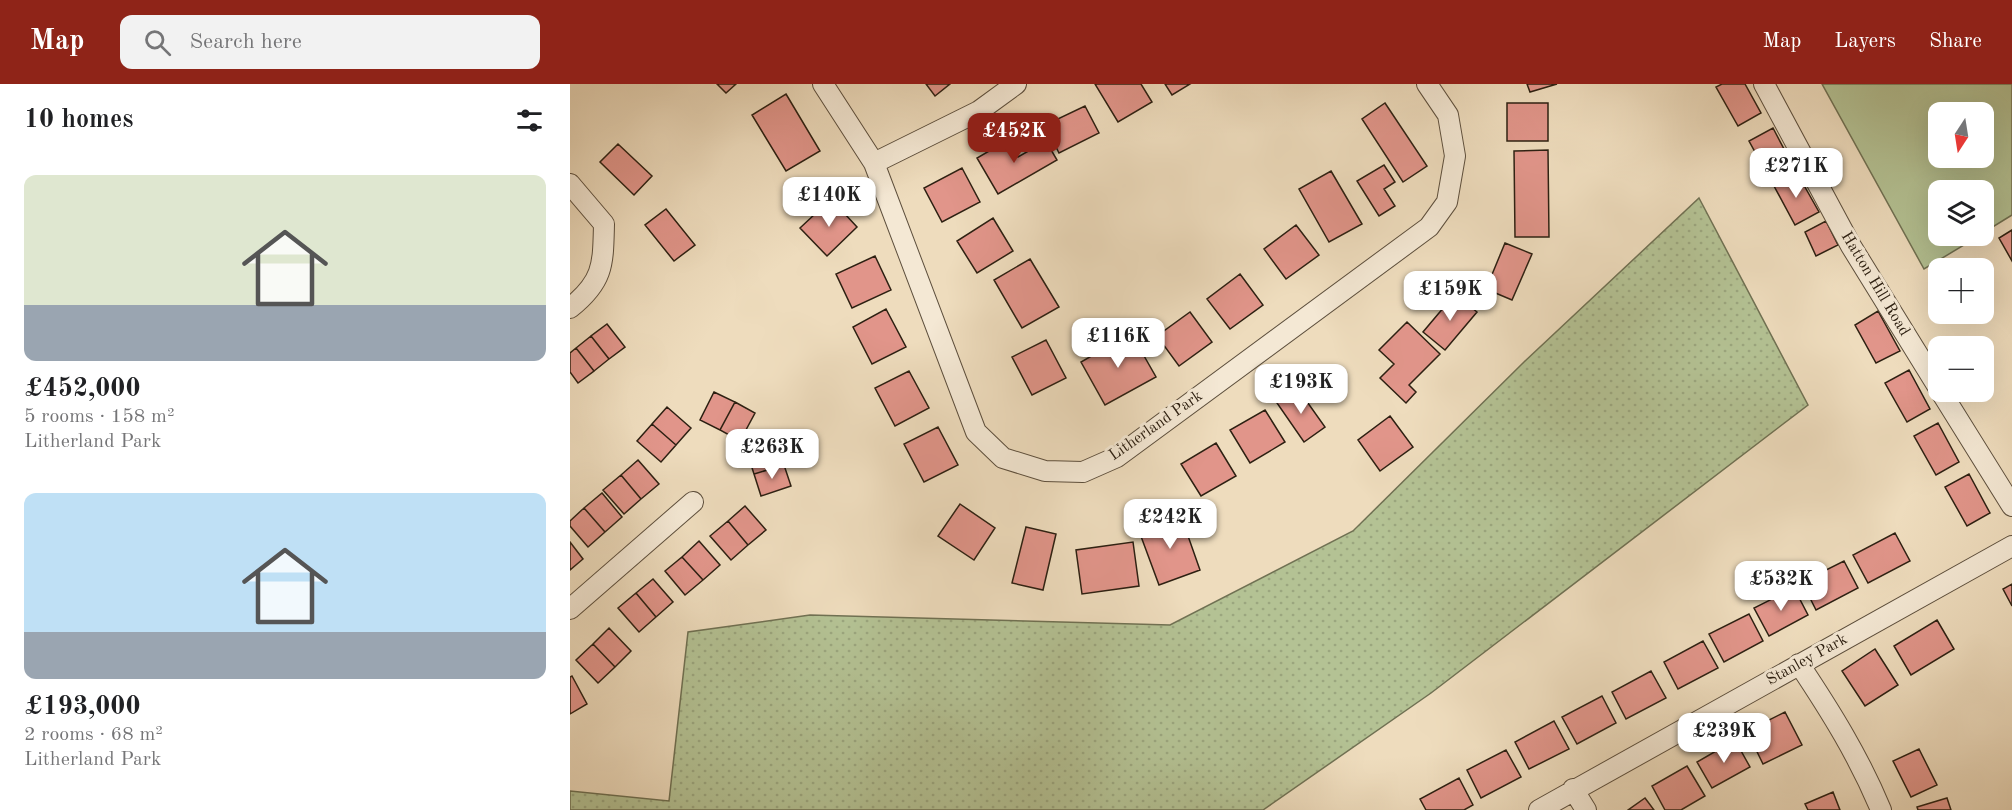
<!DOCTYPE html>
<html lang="en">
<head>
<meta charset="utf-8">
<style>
	:root { --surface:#fff; --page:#f2f2f2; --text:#202124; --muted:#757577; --accent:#8f2418 }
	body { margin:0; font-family:"Old Standard TT",serif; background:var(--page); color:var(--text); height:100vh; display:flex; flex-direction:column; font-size:22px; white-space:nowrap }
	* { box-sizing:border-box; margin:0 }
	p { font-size:20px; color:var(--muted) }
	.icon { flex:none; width:33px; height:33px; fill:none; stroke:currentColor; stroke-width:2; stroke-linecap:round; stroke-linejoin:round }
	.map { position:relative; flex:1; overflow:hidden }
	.details { display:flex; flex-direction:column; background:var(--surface); width:570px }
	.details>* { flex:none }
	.needle { width:39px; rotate:192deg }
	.controls { position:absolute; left:1358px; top:18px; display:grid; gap:12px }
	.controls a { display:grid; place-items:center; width:66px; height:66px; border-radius:12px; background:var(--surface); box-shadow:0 6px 24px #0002; font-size:30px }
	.price { position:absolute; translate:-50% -51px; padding:0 14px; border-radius:12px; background:#fff; color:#222; font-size:20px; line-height:39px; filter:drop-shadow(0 2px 3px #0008) }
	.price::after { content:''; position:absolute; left:50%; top:36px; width:18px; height:14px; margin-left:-9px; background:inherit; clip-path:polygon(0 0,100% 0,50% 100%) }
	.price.current { background:var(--accent); color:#fff }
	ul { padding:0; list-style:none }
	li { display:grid; align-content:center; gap:12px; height:318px; padding:0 24px }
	li span { display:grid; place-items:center; height:186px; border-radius:12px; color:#555 }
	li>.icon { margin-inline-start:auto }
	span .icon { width:108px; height:108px; fill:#fffc; stroke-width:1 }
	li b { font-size:26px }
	h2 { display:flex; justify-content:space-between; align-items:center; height:72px; padding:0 24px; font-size:26px }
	header { display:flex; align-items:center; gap:36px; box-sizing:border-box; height:84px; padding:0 30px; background:var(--accent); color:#fff }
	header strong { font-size:28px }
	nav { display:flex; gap:33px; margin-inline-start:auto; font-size:21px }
	.search { width:420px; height:54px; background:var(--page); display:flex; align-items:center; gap:15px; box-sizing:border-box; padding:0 21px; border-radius:12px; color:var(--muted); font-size:22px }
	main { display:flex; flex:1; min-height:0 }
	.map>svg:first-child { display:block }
</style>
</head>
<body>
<header>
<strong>Map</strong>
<div class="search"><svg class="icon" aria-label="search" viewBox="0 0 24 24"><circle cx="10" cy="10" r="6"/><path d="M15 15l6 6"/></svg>Search here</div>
<nav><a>Map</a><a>Layers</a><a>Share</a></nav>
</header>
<main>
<section class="details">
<h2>10 homes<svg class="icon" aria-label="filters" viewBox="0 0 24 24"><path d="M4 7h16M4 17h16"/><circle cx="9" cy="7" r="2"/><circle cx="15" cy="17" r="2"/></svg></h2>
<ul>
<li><span style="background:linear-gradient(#dfe7d0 70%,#9aa5b1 0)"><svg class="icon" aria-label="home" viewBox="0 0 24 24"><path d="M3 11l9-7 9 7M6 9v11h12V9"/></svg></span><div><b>£452,000</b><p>5 rooms · 158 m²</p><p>Litherland Park</p></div></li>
<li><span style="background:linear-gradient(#bfe0f5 75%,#9aa5b1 0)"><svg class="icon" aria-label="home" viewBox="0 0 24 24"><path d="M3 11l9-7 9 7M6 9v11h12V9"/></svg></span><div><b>£193,000</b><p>2 rooms · 68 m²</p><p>Litherland Park</p></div></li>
</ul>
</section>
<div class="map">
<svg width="1442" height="726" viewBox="0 0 1442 726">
	<defs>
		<pattern id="garden-dots" width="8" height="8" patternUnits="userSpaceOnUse" patternTransform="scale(1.5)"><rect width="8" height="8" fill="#b4c294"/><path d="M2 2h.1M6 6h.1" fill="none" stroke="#9ba67f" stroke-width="1.8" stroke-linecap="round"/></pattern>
	</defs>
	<rect width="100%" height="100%" fill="#eedcbd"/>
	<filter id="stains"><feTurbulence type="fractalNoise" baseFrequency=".00333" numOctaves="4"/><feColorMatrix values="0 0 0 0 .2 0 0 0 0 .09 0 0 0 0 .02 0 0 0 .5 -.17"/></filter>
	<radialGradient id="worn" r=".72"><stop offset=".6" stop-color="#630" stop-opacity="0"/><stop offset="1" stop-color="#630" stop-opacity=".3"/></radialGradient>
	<path fill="#b4c294" stroke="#707153" stroke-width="1.5" fill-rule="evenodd" d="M1252,0h190v131l-29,18v-43h-45v46h41l-55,33zM1368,28h45v46h-45z"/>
	<path fill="url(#garden-dots)" stroke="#707153" stroke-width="1.5" d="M1129,114l109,207 -377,288 -168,117h-693v-19l99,10 19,-169 122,-17 360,10 183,-94 171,-169z"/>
	<path fill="#e1958a" stroke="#2d2012" stroke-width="1.5" d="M147,0h19l-10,9z
		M356,0h24l-15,12z
		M525,0h46l11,18 -34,20z
		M595,0h25l-18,11z
		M957,0h30l-27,8z
		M1152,0h23l16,29 -23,13 -22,-39z
		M216,10l34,57 -34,20 -34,-56z
		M815,19l42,63 -24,16 -41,-63z
		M937,19h41v38h-41z
		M515,22l14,27 -40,20 -14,-28z
		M1203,44l21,40 -23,13 -22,-40z
		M438,56l10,17 28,-16 11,19 -59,34 -21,-36z
		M48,60l34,32 -18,19 -34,-33z
		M978,66l1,87h-34l-1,-86z
		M814,81l11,17 -11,7 11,17 -16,10 -22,-35z
		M392,84l18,34 -38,20 -18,-34z
		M761,87l31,53 -33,18 -30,-53z
		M1227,89l22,39 -24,13 -21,-39z
		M261,115l26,28 -30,29 -27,-28z
		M96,125l29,36 -21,16 -29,-36z
		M423,134l20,33 -36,22 -20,-32z
		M1256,137l12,24 -22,11 -11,-24z
		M726,141l23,30 -33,24 -22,-30z
		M1442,146v31l-13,-23z
		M935,159l27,11 -20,46 -26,-11z
		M305,172l16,34 -39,18 -16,-34z
		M460,175l29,48 -37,21 -28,-48z
		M670,190l23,31 -33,24 -23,-30z
		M885,210l22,18 -32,38 -22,-18z
		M316,225l20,38 -34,17 -19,-37z
		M1308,227l22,40 -24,12 -21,-38z
		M620,228l22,30 -33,24 -22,-30z
		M837,238l33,32 -31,31 7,7 -10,11 -26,-25 14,-14 -15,-14z
		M37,240l18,23 -16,12 -18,-23z
		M561,249l25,44 -51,28 -24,-43z
		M21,252l18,23 -15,12 -18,-23z
		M476,256l20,38 -34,17 -20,-38z
		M6,264l18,23 -16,12 -8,-11v-19z
		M1339,286l21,39 -23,13 -22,-39z
		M339,287l20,37 -34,18 -20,-38z
		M728,305l27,38 -21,15 -27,-39z
		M144,308l21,10 -15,28 -20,-10z
		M165,318l20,11 -15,28 -20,-11z
		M97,323l24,21 -15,17 -24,-21z
		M695,326l20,32 -35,21 -20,-33z
		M820,332l23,31 -33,24 -22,-31z
		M1368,339l21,39 -23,13 -22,-39z
		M82,340l24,21 -15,17 -24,-21z
		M368,343l20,38 -34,17 -20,-38z
		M208,359l6,22 -30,9 -7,-22z
		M646,359l20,33 -35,20 -20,-32z
		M68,376l21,24 -18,15 -20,-24z
		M214,381l7,21 -30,10 -7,-22z
		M1399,390l21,39 -23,13 -22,-39z
		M51,391l20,24 -17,15 -21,-24z
		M32,409l20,24 -17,15 -21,-24z
		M390,420l35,24 -21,32 -36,-24z
		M175,422l21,24 -18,15 -20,-24z
		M14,424l21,24 -17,15 -18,-21v-5z
		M611,432l19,54 -41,15 -20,-54z
		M158,437l20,24 -17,15 -21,-24z
		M456,443l30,7 -13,56 -31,-7z
		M1325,449l15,28 -42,22 -15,-28z
		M129,457l21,24 -17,15 -21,-23z
		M0,458l13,17 -13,11z
		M563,458l6,44 -57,8 -6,-44z
		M112,473l21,23 -18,15 -20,-24z
		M1274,477l14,27 -42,22 -14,-28z
		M83,495l20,23 -17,15 -20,-24z
		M1442,500v22l-9,-17z
		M1224,504l14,27 -39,21 -15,-28z
		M66,509l20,24 -17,15 -21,-24z
		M1179,530l14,27 -39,21 -15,-28z
		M1367,536l17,29 -43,26 -17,-29z
		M39,544l22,23 -16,16 -22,-23z
		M1133,557l15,27 -40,21 -14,-27z
		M23,560l22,23 -17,16 -22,-23z
		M1305,565l23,36 -33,21 -23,-35z
		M1081,587l15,27 -40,21 -14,-27z
		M2,592l15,28 -17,10v-37z
		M1032,612l14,27 -39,21 -15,-27z
		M1215,628l17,33 -39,19 -16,-33z
		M984,637l15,28 -40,20 -14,-27z
		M1165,656l15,27 -38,21 -15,-26z
		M1349,665l18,36 -26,12 -18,-36z
		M936,666l15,27 -40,21 -14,-28z
		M1117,682l18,30 -24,14h-16l-13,-24z
		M889,694l14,27 -9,5h-38l-6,-11z
		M1263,708l7,18h-32l-3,-6z
		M1075,714l9,12h-26z
		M1377,714l4,12h-33l-1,-3z"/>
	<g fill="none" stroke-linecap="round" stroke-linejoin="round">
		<g stroke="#5d4f3d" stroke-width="22">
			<path id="street" d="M253,0l51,79 102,269 27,26 42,13 38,1 34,-15 312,-230 18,-25 8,-46 -7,-41 -21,-31
				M1194,0l87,162 87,141
				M304,79l105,-52 37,-27
				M0,100l34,40c-1,40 0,57 -34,84
				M1371,308l71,114
				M0,525l123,-107
				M1229,580c32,48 60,93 82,146
				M1003,705l13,21
				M969,726l473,-264"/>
		</g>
		<use href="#street" stroke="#f4e8d4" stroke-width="20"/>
	</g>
	<g text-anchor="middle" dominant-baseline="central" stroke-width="6" stroke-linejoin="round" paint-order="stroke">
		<g font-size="16" fill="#2d2012" stroke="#f4e8d4">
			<text transform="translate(1305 200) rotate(59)">Hatton Hill Road</text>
			<text transform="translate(586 342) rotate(-35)">Litherland Park</text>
			<text transform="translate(1237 576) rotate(-29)">Stanley Park</text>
		</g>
	</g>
	<rect width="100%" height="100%" filter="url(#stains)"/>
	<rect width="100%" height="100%" fill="url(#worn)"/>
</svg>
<div class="controls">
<a><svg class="needle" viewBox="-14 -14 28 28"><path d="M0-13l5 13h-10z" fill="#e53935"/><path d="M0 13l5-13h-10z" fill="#757577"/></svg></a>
<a><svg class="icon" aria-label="layers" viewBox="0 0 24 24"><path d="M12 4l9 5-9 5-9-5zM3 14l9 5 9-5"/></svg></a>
<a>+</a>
<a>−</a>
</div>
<b class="price current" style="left:444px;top:80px">£452K</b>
<b class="price" style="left:1226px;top:115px">£271K</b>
<b class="price" style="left:259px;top:144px">£140K</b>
<b class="price" style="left:880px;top:238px">£159K</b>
<b class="price" style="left:548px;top:285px">£116K</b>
<b class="price" style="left:731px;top:331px">£193K</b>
<b class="price" style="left:202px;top:396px">£263K</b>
<b class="price" style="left:600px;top:466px">£242K</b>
<b class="price" style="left:1211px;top:528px">£532K</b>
<b class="price" style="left:1154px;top:680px">£239K</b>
</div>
</main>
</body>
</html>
